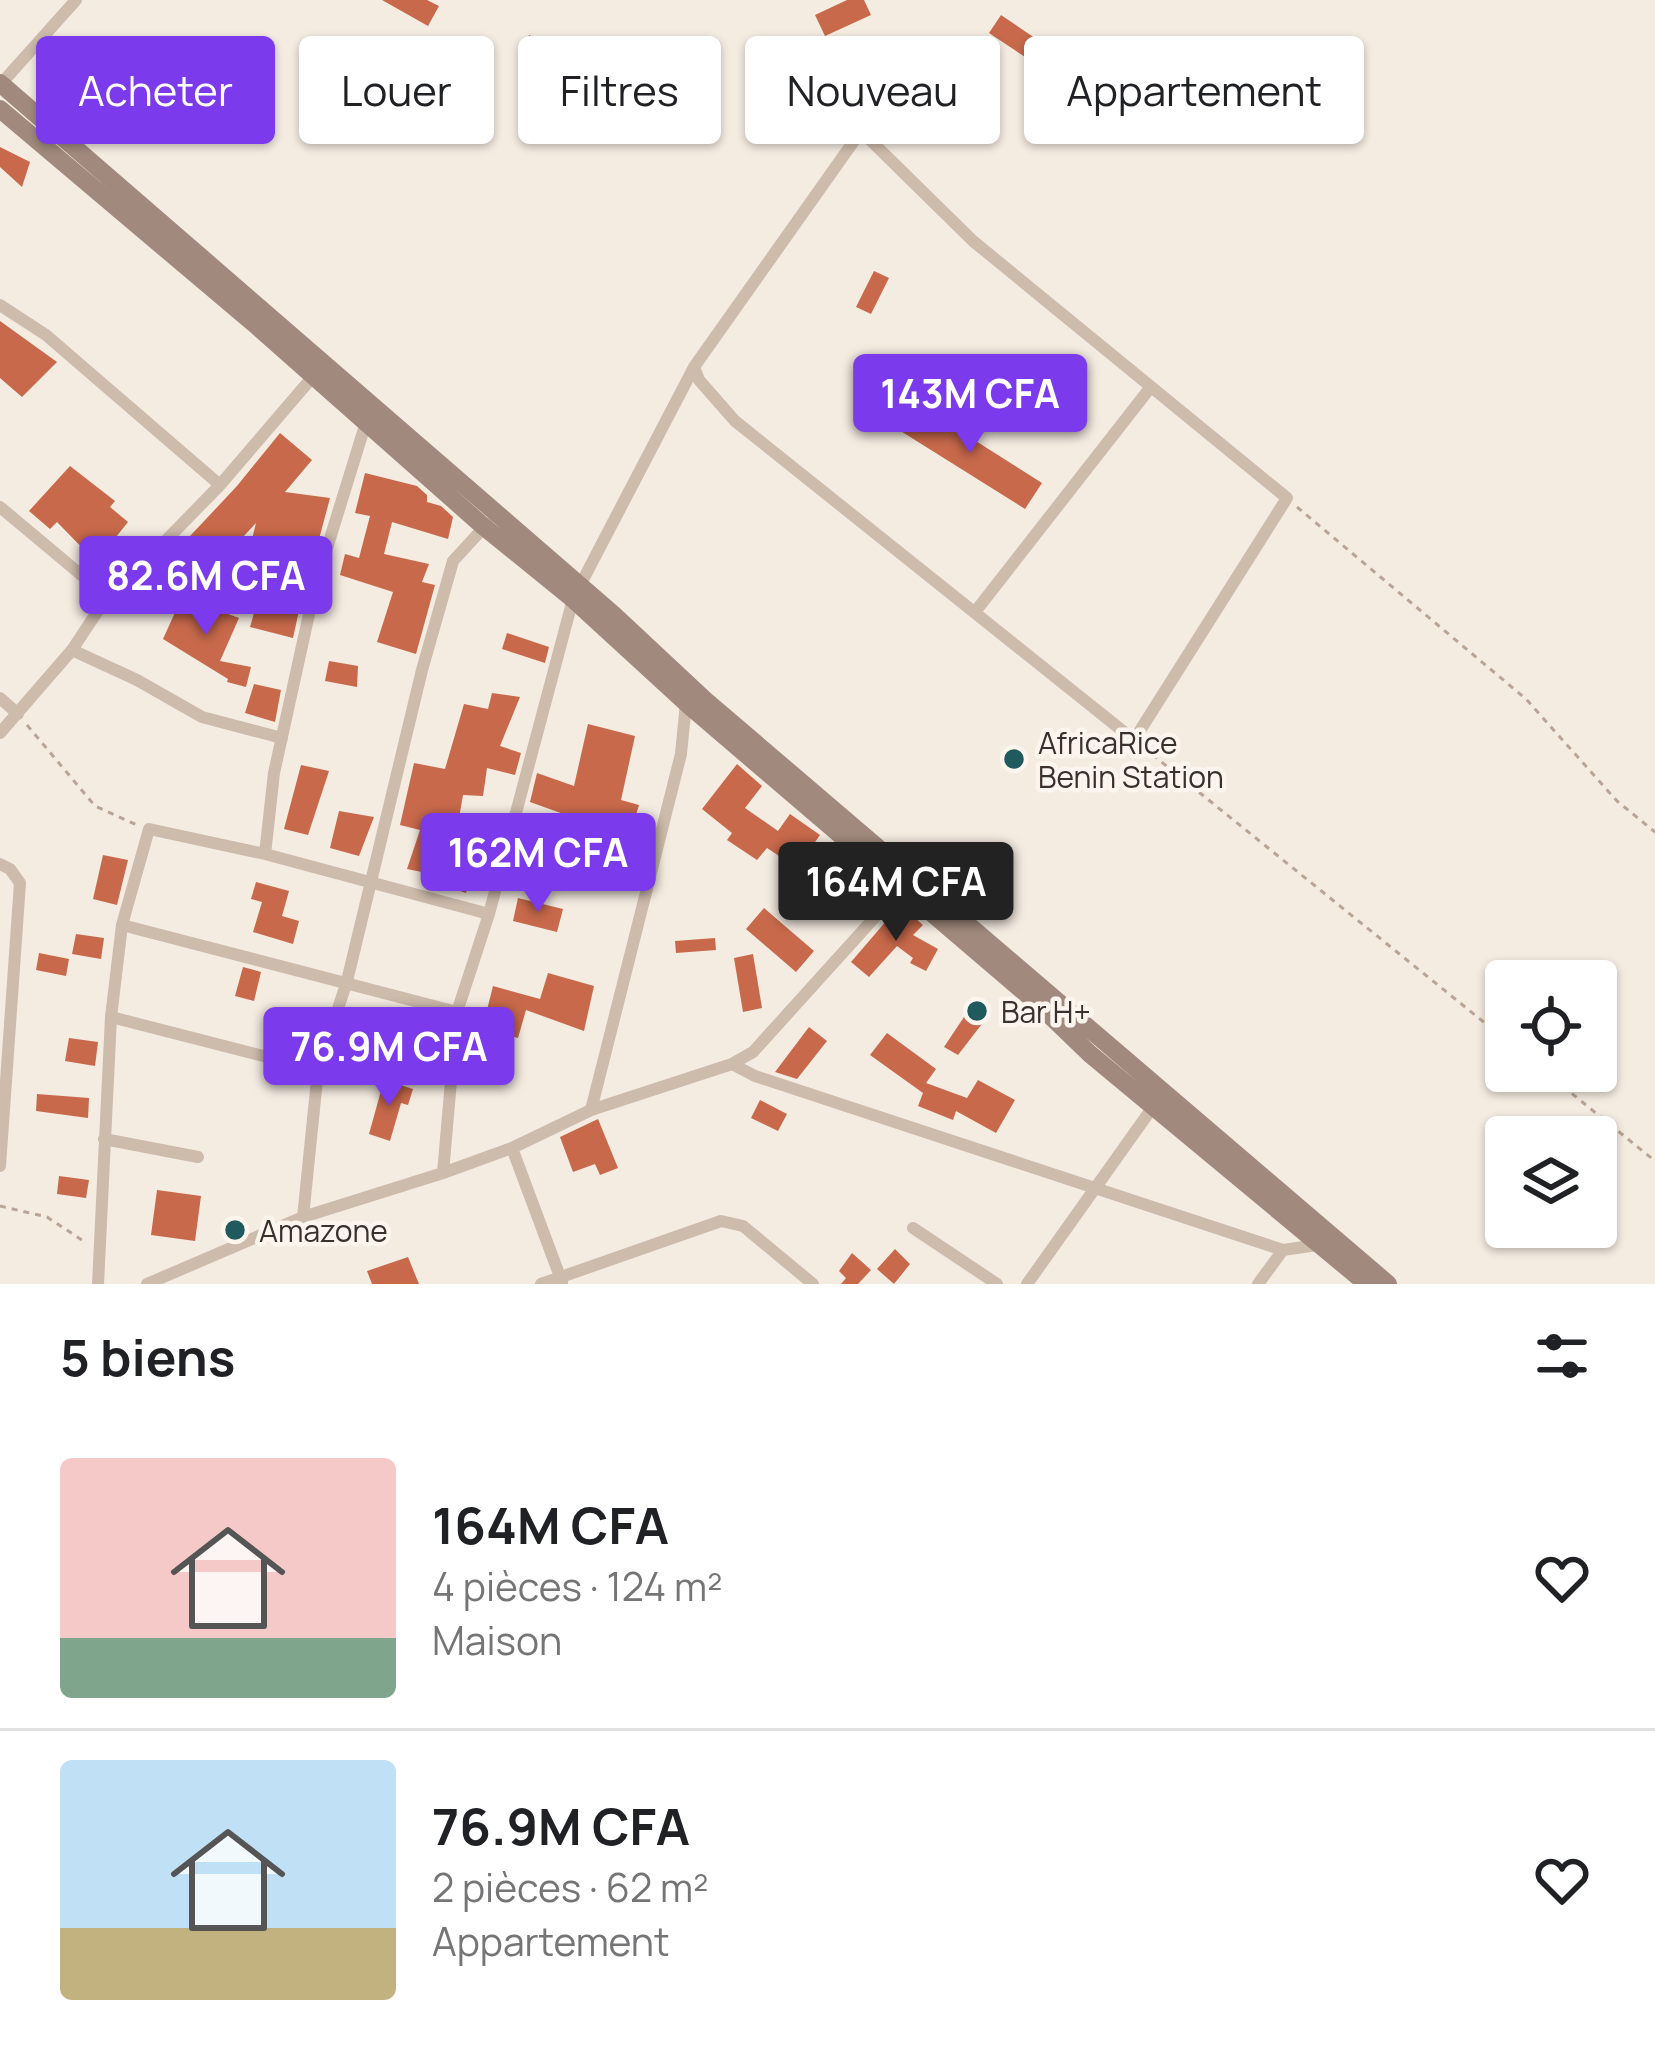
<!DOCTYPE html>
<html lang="fr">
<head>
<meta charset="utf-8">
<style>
	:root { --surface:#fff; --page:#f2f2f2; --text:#202124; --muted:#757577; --line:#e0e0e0; --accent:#7c3aed }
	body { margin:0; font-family:Manrope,sans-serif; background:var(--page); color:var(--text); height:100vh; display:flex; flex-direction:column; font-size:45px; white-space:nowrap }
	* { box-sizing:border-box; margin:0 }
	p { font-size:39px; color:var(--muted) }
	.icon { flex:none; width:66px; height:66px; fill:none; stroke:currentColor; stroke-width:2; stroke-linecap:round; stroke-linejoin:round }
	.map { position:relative; height:1284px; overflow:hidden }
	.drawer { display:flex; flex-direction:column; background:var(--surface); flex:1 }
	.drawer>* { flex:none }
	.hud { position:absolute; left:36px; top:36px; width:1584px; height:108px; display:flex; gap:24px }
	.buttons { position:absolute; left:1485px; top:960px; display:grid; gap:24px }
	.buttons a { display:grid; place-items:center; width:132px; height:132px; border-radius:12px; background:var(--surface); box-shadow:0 3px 9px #0004; font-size:60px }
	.price { position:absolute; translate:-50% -102px; padding:0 27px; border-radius:12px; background:var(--accent); color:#fff; font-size:39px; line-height:78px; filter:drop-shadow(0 3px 6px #0008) }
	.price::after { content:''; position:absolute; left:50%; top:72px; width:36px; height:27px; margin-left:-18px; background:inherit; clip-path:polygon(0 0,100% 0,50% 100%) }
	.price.active { background:#222; color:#fff }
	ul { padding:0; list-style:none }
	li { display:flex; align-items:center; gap:36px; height:300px; padding:0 60px }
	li+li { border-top:3px solid var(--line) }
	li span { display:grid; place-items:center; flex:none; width:336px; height:240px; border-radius:12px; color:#555 }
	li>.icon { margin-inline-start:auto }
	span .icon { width:144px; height:144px; fill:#fffc; stroke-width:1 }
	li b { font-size:51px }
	h2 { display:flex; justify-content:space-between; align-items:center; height:144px; padding:0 60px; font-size:51px }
	.chip { padding:0 42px; border-radius:12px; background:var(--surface); box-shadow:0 3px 9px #0004; font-size:42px; line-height:108px }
	.chip.active { background:var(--accent); color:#fff }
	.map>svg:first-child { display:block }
</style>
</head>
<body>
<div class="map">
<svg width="1655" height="1284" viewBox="0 0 1655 1284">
	<rect width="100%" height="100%" fill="#f4ebe1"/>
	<path fill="#c8694b" d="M382,0h45l12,6 -11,20z
		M847,0h17l7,15 -46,21 -10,-21z
		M1001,15l65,44 -18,27 -15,-10 7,-9 -51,-34z
		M529,35l20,9 -11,23 -20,-9z
		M377,57l24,14 -11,20 -25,-14z
		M0,147l30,15 -8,25 -22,-20z
		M874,271l15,7 -18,36 -15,-7z
		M0,321l57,41 -35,35 -22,-19z
		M916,403l126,80 -17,26 -126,-79z
		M280,433l32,27 -27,32 45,6 -12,45 -28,52 12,2 -9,41 -43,-11 15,-52 -21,-4 12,-48 -51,55 -29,-27 61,-65z
		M70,466l45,35 -5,6 18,15 -32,40 -39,-40 -7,7 -21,-18z
		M365,473l52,13 10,9v7l14,4 12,11 -5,22 -56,-17 -8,32 45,10 -7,18 13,3 -19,69 -39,-12 16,-50 -53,-17 5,-21 14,4 11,-42 -15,-3z
		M182,597l57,21 -19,43 31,6 -5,20 -19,-5 1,-3 -65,-40z
		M507,633l42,14 -4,16 -43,-14z
		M329,661l29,5 -1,21 -32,-6z
		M254,684l27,6 -6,32 -30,-9z
		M492,693l28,4 -20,49 21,7 -6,22 -28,-7 -4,28 -20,-1 -8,46 23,6 -12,46 -23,-8 3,-8 -39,-8 13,-39 -20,-5 14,-62 31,6 19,-65 24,5z
		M588,724l47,12 -14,64 18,5 -12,39 -46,-15 2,-8 -53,-19 7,-29 37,13z
		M737,764l25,22 -17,22 33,23 12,-17 30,21 -23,33 -30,-20 -10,12 -30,-20 5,-7 -30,-24z
		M301,765l28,6 -21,64 -24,-6z
		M339,811l35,6 -15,39 -29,-8z
		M531,833l48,11 -10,40 -48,-12z
		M103,855l25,5 -11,45 -24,-6z
		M804,864l24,19 14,-17 30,25 -25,7 10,8 -9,12 -54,-42z
		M256,882l33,9 -7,25 17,5 -6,23 -40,-12 9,-30 -11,-3z
		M518,898l45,11 -6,23 -44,-11z
		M900,905l23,20 -10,10 25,14 -12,22 -16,-8 3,-5 -16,-12 -28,31 -18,-15z
		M764,908l50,43 -18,21 -50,-43z
		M76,934l28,4 -3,21 -29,-5z
		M715,938l1,12 -40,3 -1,-12z
		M39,953l30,6 -3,17 -30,-6z
		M753,954l9,54 -19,4 -9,-54z
		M243,967l18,5 -7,29 -19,-5z
		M548,973l46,13 -10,45 -58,-21 -8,28 -22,-6 3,-10 -14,-4 8,-32 47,13z
		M972,1005l16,11 -30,39 -14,-8z
		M809,1027l18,14 -30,38 -22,-7z
		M887,1033l49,36 -10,14 41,15 11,-18 37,20 -19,33 -40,-22 -3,9 -35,-14 5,-13 -53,-38z
		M69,1038l29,4 -3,24 -30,-5z
		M384,1080l29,9 -5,16 -7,-2 -11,38 -21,-7z
		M37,1094l52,4 -1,20 -52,-7z
		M760,1100l27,14 -9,17 -27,-13z
		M598,1119l20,49 -18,7 -5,-11 -22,8 -13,-35z
		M59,1176l30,4 -3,18 -29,-4z
		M157,1190l44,6 -6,45 -44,-6z
		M895,1249l15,15 -16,20 -17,-15z
		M852,1253l19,17 -13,14h-17l5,-6 -7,-7z
		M408,1257l11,27h-47l-5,-13z"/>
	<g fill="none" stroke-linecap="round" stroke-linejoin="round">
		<path stroke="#b9a596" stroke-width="3" stroke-dasharray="6 6" stroke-linecap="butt" d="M1297,507l229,192 91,102 38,31
			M27,725l68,81 42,19
			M1143,747l363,293
			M1544,1071l111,90
			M0,1206l47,11 38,25"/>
		<path stroke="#cdbbac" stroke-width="12" d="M0,85l76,-85
			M0,305l46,30 174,150
			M0,507l110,92
			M975,612l175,-224
			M72,650l65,30 65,37 80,21
			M0,698l18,16
			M0,733l72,-83 27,-41 121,-124 96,-112
			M265,854l9,-81 41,-186 52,-168
			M0,864l10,5 10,14 -20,283
			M122,925l335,87
			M111,1017l207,53
			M732,1064l23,12 528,174
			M591,1110l90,-356 5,-51
			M104,1139l94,18
			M512,1148l50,134
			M443,1173l14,-161 32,-98 84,-315 121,-232 167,-236 112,110 314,257 -153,242 -399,-319 -36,-41 -5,-13
			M303,1217l15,-147 29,-89 75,-311 31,-109 34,-37
			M913,1228l84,56
			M98,1284l13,-267 11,-92 27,-96 116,25 224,60
			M147,1284l156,-67 140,-44 69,-25 79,-38 141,-46 21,-12 151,-167
			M541,1284l180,-63 22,5 70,58
			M1027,1284l128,-180
			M1258,1284l25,-34 41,-6"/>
		<path stroke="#a18a7d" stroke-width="18" d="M0,83l614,532 91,85 683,584
			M0,109l258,218 225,199 90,73 120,110 343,293 54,52 277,230"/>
	</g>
	<g fill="#1f5a5e" stroke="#fbf5ee" stroke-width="4.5">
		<circle cx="1014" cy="759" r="12"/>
		<circle cx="977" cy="1011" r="12"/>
		<circle cx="235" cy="1230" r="12"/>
	</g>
	<g text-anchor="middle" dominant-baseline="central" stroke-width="9" stroke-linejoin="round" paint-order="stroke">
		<g font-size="30" fill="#3b302b" stroke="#fbf5ee" text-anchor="start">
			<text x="1038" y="742">AfricaRice<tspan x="1038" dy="34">Benin Station</tspan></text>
			<text x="1001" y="1011">Bar H+</text>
			<text x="259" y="1230">Amazone</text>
		</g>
	</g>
</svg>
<div class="buttons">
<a><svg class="icon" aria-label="locate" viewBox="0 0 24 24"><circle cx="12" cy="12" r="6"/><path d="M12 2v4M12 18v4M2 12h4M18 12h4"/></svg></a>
<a><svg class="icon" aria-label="layers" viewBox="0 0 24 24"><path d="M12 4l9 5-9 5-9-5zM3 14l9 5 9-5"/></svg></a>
</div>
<b class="price" style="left:970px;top:456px">143M CFA</b>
<b class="price" style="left:206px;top:638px">82.6M CFA</b>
<b class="price" style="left:538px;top:915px">162M CFA</b>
<b class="price active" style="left:896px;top:944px">164M CFA</b>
<b class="price" style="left:389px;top:1109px">76.9M CFA</b>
<div class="hud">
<a class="chip active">Acheter</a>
<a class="chip">Louer</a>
<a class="chip">Filtres</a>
<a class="chip">Nouveau</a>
<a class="chip">Appartement</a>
</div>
</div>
<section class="drawer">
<h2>5 biens<svg class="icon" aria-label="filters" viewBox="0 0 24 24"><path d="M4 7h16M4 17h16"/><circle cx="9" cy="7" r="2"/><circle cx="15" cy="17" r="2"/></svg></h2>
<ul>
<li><span style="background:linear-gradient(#f6c9c9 75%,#7fa58c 0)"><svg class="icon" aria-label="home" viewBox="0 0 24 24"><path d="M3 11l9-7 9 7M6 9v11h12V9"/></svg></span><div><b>164M CFA</b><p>4 pièces · 124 m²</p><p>Maison</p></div><svg class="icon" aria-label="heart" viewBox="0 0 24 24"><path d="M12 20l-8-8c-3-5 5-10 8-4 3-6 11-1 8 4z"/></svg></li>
<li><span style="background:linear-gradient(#bfe0f5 70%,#c2b280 0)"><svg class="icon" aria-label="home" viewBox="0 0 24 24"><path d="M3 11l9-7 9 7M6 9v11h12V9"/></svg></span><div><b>76.9M CFA</b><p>2 pièces · 62 m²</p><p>Appartement</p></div><svg class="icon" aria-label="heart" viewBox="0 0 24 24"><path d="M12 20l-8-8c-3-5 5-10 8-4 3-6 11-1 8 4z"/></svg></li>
</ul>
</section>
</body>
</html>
